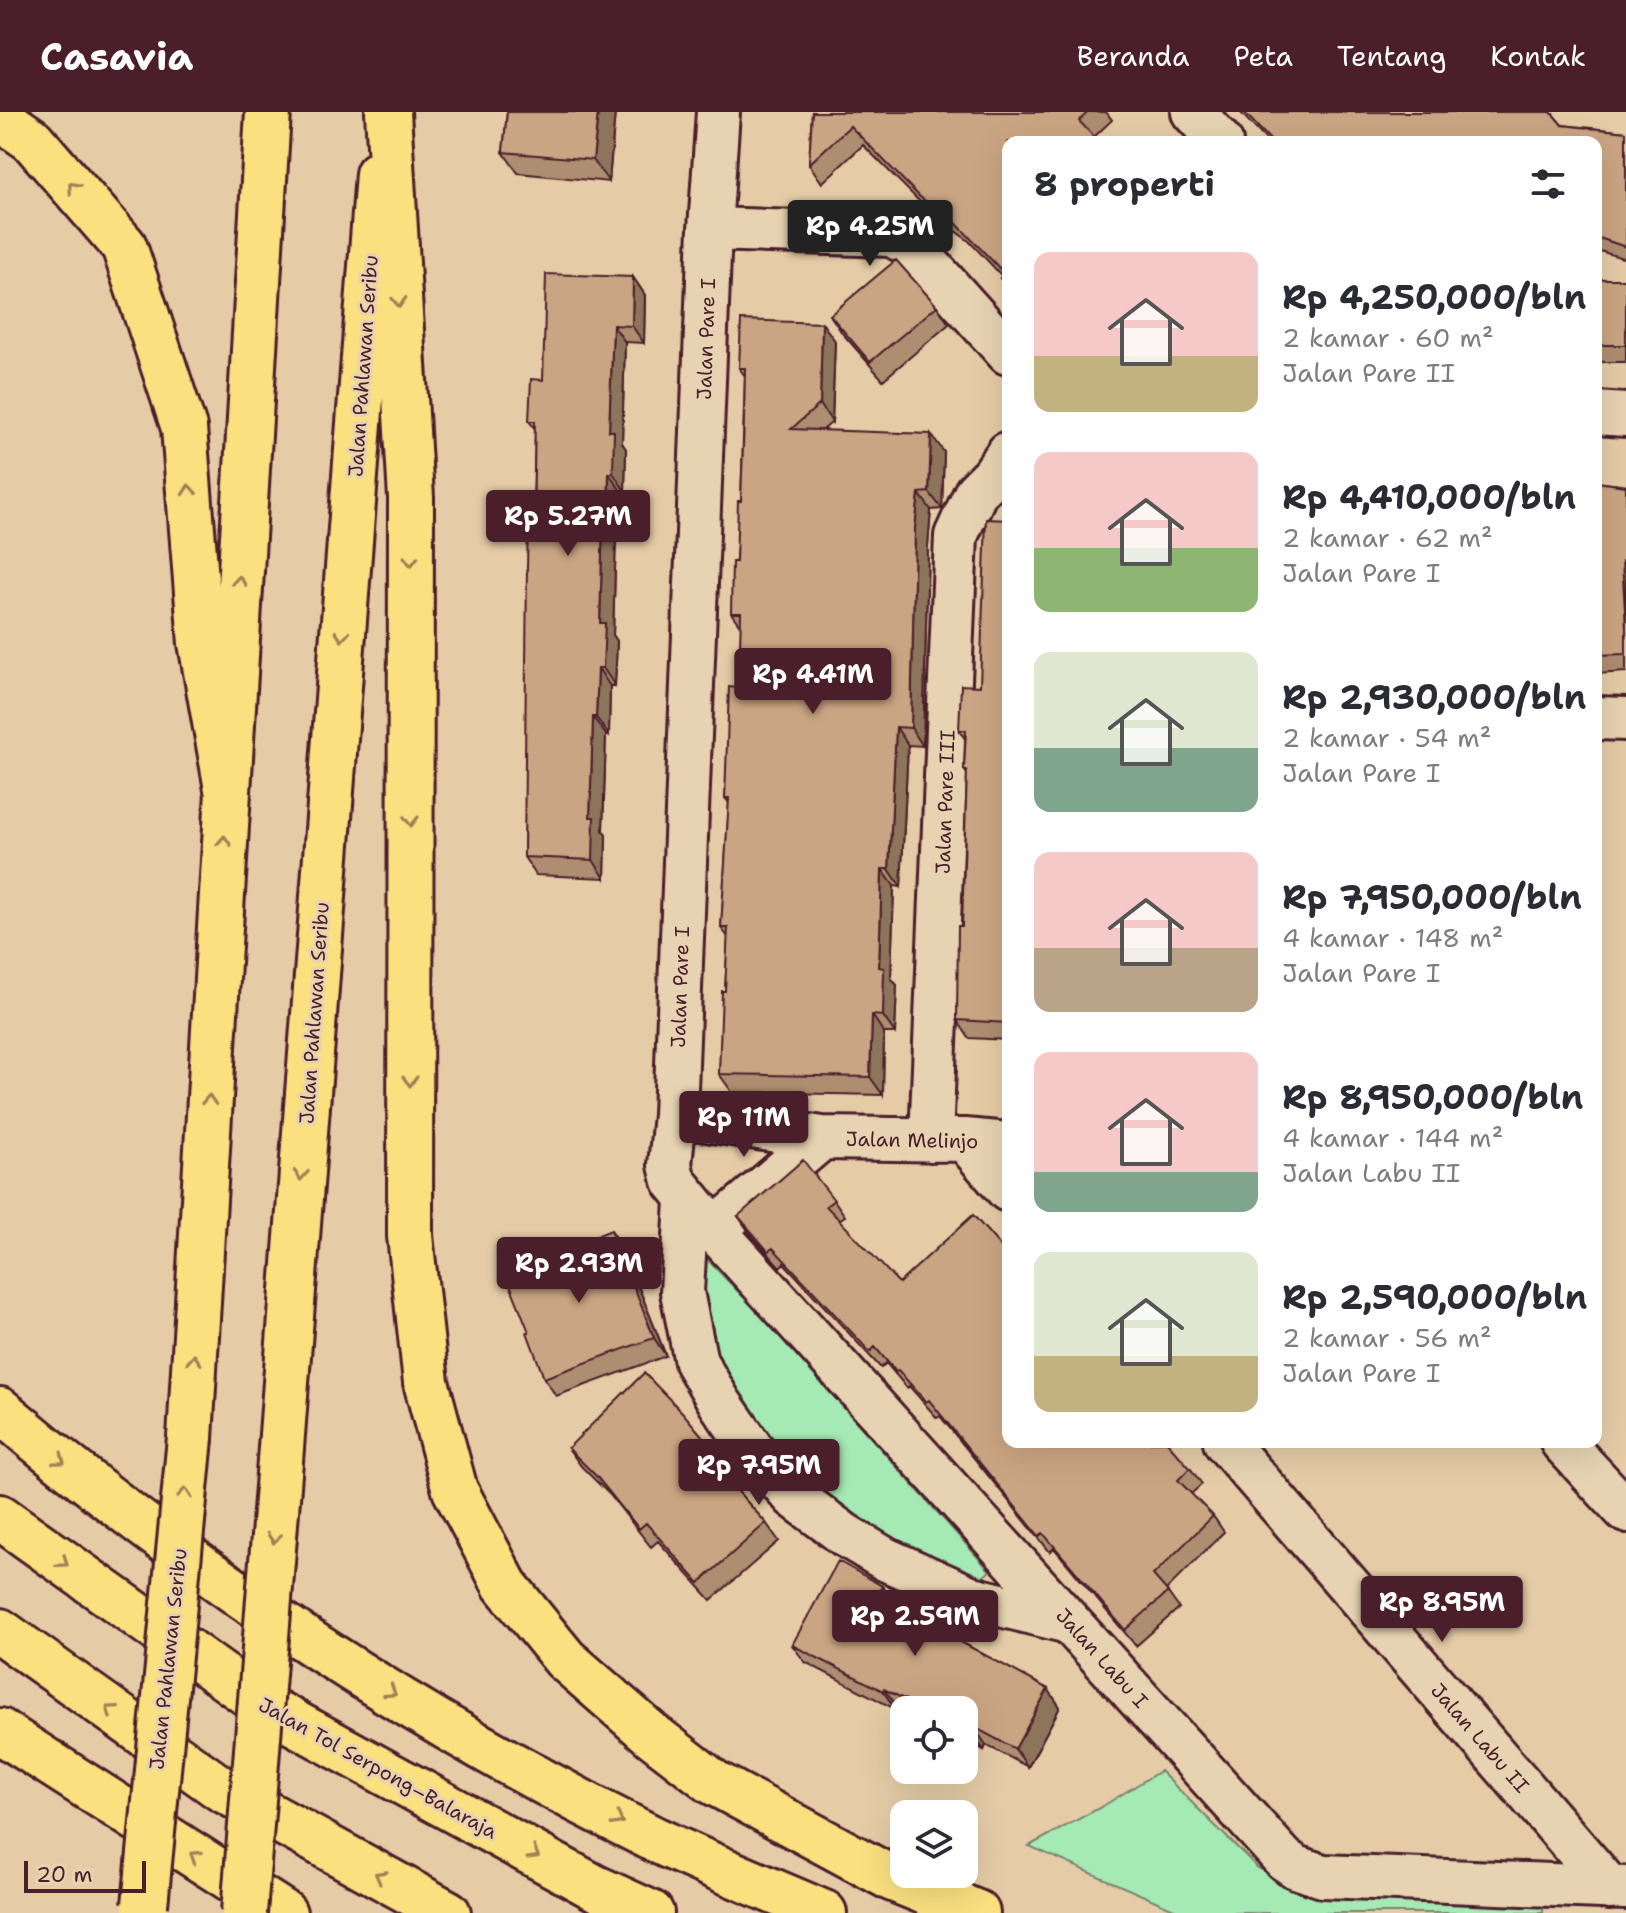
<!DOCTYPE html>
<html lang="id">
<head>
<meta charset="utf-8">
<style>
	:root { --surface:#fff; --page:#f2f2f3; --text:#2b2b33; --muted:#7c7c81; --accent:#4a1f2b }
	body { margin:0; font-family:"Shantell Sans",sans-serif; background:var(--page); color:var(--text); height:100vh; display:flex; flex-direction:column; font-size:30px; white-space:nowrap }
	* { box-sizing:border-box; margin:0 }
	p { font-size:26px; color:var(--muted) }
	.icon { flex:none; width:44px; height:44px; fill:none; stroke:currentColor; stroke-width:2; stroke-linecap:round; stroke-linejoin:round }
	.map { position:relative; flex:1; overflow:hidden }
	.sheet { position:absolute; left:1002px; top:24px; width:600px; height:1312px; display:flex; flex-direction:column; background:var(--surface); border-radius:16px; box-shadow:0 8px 32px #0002 }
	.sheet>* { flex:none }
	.tools { position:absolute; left:890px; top:1584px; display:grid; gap:16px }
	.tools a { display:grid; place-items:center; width:88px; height:88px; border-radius:16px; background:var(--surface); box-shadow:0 8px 32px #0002; font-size:40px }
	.scale { position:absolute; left:24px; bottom:20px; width:122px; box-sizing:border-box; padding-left:8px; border:4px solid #4a1f2b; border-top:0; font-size:22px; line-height:28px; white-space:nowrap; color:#4a1f2b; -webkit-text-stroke:6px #e7d3b1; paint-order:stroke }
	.price { position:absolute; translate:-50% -68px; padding:0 18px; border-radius:8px; background:var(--accent); color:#fff; font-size:26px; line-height:52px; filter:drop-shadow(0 2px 4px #0008) }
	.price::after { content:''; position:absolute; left:50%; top:48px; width:24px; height:18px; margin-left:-12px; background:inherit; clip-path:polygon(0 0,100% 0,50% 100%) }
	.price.current { background:#222; color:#fff }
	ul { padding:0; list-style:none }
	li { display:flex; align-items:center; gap:24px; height:200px; padding:0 32px }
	li span { display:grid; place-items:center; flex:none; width:224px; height:160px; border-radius:16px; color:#555 }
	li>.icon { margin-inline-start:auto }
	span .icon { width:96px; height:96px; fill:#fffc; stroke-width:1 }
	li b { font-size:34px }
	h2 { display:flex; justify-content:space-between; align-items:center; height:96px; padding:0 32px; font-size:34px }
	header { display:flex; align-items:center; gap:48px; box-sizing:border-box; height:112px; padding:0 40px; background:var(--accent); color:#fff }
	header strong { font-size:38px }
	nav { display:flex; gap:44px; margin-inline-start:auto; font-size:28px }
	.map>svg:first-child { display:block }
</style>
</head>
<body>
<header>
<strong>Casavia</strong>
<nav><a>Beranda</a><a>Peta</a><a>Tentang</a><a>Kontak</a></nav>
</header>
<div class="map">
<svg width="1626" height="1801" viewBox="0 0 1626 1801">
	<rect width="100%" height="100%" fill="#e5cca7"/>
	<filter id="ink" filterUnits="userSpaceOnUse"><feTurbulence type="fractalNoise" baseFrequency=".0125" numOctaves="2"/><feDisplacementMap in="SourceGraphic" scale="16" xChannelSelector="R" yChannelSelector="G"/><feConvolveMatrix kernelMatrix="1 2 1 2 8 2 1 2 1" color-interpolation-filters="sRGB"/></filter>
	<g filter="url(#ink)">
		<path fill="#a5e9b4" stroke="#788470" stroke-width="2" d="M697,1137l60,62 233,260 -15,13 -151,-70 -119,-151z
			M1160,1659l99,98 92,23 192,13v8h-360l-154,-67 74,-40z"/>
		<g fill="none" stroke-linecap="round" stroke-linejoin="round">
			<g stroke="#4a1f2b" stroke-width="48">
				<path id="street" d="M718,0l-8,117 -35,886 -5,50 4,16 40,49 570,629 12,8 27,9 303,12
					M1193,0l28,30
					M710,117l182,6 20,11 96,107
					M1596,301l30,2
					M1596,606l30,1
					M675,1003l147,23 143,2 43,4
					M931,1028l25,-604 20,-44 17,-17 15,-22
					M965,1028l43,50
					M687,1088l-5,92 14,70 24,41 32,46 42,48 51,38 40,24 87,39 97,24
					M714,1118l108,-92
					M1225,1330l385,446
					M1562,1330l64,69"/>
			</g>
			<g stroke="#4a1f2b" stroke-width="50">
				<path id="primary" d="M190,1326l78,-1326
					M280,1349l98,-1287"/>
			</g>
			<g stroke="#4a1f2b" stroke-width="50">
				<path id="highway" d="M388,0l23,386 -1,738 16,146 29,108 50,95 60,74 87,76 61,47 178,96 86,35
					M0,6l32,22 92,106 60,182 17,215 26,146
					M0,1298c198,168 419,313 652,428 56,27 115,50 172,75
					M0,1405l269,192 325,178 57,26
					M0,1519l220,157 228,125
					M0,1619l284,182"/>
			</g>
			<use href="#street" stroke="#e7d3b1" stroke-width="42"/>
			<use href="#primary" stroke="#fbe080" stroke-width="44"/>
			<use href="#highway" stroke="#fbe080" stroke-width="44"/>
			<g stroke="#4a1f2b" stroke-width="50" stroke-linecap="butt">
				<path id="primary-bridge" d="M145,1793l45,-467
					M244,1801l36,-452"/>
			</g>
			<use href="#primary-bridge" stroke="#fbe080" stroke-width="44"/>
		</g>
		<path fill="#ae8e71" stroke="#4a1f2b" stroke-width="2" d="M507,0h108l-6,70 -91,-9 -15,-21z
			M812,0h294l6,8 -18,17 -86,5v147l-8,-11 2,-2 -33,-35 -36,-26 -70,-70 -41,38 -13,-19z
			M1240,0h311l11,13 64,7v127l-30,-9v-108h-328z
			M633,165l12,18 -1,48 -19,-1 -3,101 4,6 -1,42h-4l-1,45h-4l-3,99 4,6 -2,45h-5l-1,49h-3l-3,95 3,5 -1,43 -69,-3 -12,-18 11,-428 -6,-8 14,-41z
			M1596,167h30v83h-30z
			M937,194l12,18 -66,56 -41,-47 -12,-18z
			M822,211l13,18 -3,81 -9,8 121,22 -2,57 -11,1 -3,36 -5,200 -15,-1 -7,142 -7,-1 -3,92 6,7 -2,48h-11l-1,62 -151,-3 -13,-18 6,-83 3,-54 -7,-9 8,-125 -4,-5 14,-110 2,-61 -10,-14 10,-112 4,-125 -6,-8z
			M1596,370l30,4v186l-30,2z
			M1008,408v520l-39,-2 -12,-18 10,-246 -3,-4 1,-31 -6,-9 21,-44z
			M834,1088l11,16 -6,4 169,222 182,26 12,16 -11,10 22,22 11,16 -58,58 13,18 -43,38 -82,-98 -4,4 -110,-136 -3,2 -28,-32 -2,2 -21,-25 -5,5 -97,-105 -4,4 -31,-35 -11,-16z
			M623,1136l43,108 -110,40 -12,-18 -15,-46z
			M568,1336l155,13 12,18 -5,4 36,40 13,18 -68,59 -53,-59 -7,6 -41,-52 -29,-29z
			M923,1503l7,11 118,63 12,18 -32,60 -42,-22 -2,5 -20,-10v-30h-60l-7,-4 -2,3 -90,-47 -13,-17z"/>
		<path fill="#8d745c" stroke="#4a1f2b" stroke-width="2" d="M598,0h17l-6,70 -16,-22z
			M633,165l12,18 -1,48 -12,-17z
			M822,211l13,18 -3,81 -12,-18z
			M613,213l12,17 -3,101 4,6 -1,42 -12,-18 -4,-42z
			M931,322l13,18 -2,57 -13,-17z
			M609,361l12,18 -1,45 -12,-18z
			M919,381l12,17 -3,36 -5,200 -12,-18 4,-200z
			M603,406l13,18 -3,99 4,6 -2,45 -12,-18 -3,-45z
			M1622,449l4,6v61z
			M598,556l12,18 -1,49 -13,-18z
			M593,605l13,18 -3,95 3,5 -1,43 -12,-18 -3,-43z
			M896,615l12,18 -7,142 -12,-18z
			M882,757l12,17 -3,92 6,7 -2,48 -12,-17 -4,-49z
			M872,903l12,18 -1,62 -13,-18z
			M611,1118l12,18 43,108 -12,-18z
			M882,1474l13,17 -16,-11z
			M923,1503l12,18 -15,-13z
			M884,1577l13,17 -2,3 -12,-18z
			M1048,1577l12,18 -32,60 -13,-18z
			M974,1615l12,18 -2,5 -13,-17z"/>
		<path fill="#caa583" stroke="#4a1f2b" stroke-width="2" d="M507,0h91l-5,48 -90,-8z
			M812,0h276l-9,9 20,21h-91v144l-8,-8 5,-4 -49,-51 -36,-26 -70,-71 -41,38z
			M1244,0h307l11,13 64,7v115l-30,-10v-95h-324z
			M896,148l41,46 -67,56 -40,-47z
			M546,162l87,3 -1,49 -19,-1 -4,106h5l-1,42h-4l-1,45h-5l-3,105h5l-2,45h-5l-2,49h-3l-3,100h4l-1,43 -69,-3 3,-289 1,-44h5l2,-103h-6l2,-42 12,1z
			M1596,167h30v66h-30z
			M741,208l81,3 -2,81 -29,25 140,5 -2,58 -10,1 -4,35 -4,200 -15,-1 -7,142h-7l-3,98 5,1 -1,48 -11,-1 -2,62 -151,-3 3,-83h3l3,-63h-7l8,-130h-4l4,-111 10,1 2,-75h-10l1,-51h4l2,-61h3l3,-82 1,-51h-6z
			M1596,370l30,4v76l-4,-1 4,67v26l-30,1z
			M986,407l22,1v503l-51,-3 1,-94h4l5,-156h-3l2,-40h-7l2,-45 19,1z
			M803,1048l31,40 -8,6 73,77 74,-68 35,40v187h159l23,26 -12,12 35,36 -60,59 15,17 -43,38 -82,-97 -4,3 -110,-136 -3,2 -28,-32 -2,2 -21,-25 -5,5 -97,-104 -5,3 -30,-35z
			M611,1118l43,108 -110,40 -17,-46h2l-24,-60z
			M644,1261l39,40 40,48 -7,6 50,56 -67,60 -53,-60 -7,6 -42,-52 -29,-29z
			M838,1449l44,25 -3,6 44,23 -3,5 128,69 -33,60 -41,-22 -3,6 -7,-4v-19h-38l-42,-21 -1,2 -91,-46z"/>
		<defs><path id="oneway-chevron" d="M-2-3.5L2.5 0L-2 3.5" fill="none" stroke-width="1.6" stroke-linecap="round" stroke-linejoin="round" transform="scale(2)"/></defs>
		<g stroke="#a28056">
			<use href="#oneway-chevron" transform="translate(73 75) rotate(-131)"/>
			<use href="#oneway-chevron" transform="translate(399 190) rotate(87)"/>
			<use href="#oneway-chevron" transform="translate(189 378) rotate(-95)"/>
			<use href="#oneway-chevron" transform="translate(411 449) rotate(90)"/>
			<use href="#oneway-chevron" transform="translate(239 469) rotate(-87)"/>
			<use href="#oneway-chevron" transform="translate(342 524) rotate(94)"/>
			<use href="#oneway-chevron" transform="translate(411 709) rotate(90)"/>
			<use href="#oneway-chevron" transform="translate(224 729) rotate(-87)"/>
			<use href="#oneway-chevron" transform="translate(410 969) rotate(90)"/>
			<use href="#oneway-chevron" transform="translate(209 988) rotate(-87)"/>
			<use href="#oneway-chevron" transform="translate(301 1063) rotate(94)"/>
			<use href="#oneway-chevron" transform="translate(194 1248) rotate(-87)"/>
			<use href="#oneway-chevron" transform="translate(60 1348) rotate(37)"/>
			<use href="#oneway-chevron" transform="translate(185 1381) rotate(-84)"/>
			<use href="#oneway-chevron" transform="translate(274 1426) rotate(95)"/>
			<use href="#oneway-chevron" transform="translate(63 1450) rotate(36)"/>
			<use href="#oneway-chevron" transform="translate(391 1580) rotate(33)"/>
			<use href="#oneway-chevron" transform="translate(111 1598) rotate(-144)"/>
			<use href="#oneway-chevron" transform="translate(618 1708) rotate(28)"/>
			<use href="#oneway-chevron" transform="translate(534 1742) rotate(29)"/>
			<use href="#oneway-chevron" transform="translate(195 1744) rotate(-147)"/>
			<use href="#oneway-chevron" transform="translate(380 1764) rotate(-151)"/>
		</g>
	</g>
	<g text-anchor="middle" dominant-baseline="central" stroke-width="6" stroke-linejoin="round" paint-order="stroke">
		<g font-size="20" fill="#4a1f2b" stroke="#e7d3b1">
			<text transform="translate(706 227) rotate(-88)">Jalan Pare I</text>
			<text transform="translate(363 254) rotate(-86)">Jalan Pahlawan Seribu</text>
			<text transform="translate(945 690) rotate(-88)">Jalan Pare III</text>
			<text transform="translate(680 875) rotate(-88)">Jalan Pare I</text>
			<text transform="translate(314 901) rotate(-86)">Jalan Pahlawan Seribu</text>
			<text transform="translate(912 1028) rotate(1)">Jalan Melinjo</text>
			<text transform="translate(1102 1546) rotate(48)">Jalan Labu I</text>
			<text transform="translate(168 1547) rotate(-84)">Jalan Pahlawan Seribu</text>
			<text transform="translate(1480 1626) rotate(49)">Jalan Labu II</text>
			<text transform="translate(378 1656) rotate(29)">Jalan Tol Serpong–Balaraja</text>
		</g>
	</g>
</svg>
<div class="tools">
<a><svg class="icon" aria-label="locate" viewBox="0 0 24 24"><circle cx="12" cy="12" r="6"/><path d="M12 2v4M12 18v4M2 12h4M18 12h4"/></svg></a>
<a><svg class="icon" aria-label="layers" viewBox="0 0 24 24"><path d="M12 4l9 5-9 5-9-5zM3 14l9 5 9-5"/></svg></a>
</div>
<div class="scale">20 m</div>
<b class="price current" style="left:870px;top:156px">Rp 4.25M</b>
<b class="price" style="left:568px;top:446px">Rp 5.27M</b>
<b class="price" style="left:813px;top:604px">Rp 4.41M</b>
<b class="price" style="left:744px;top:1047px">Rp 11M</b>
<b class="price" style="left:579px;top:1193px">Rp 2.93M</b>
<b class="price" style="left:759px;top:1395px">Rp 7.95M</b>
<b class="price" style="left:1442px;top:1532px">Rp 8.95M</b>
<b class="price" style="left:915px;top:1546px">Rp 2.59M</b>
<section class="sheet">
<h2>8 properti<svg class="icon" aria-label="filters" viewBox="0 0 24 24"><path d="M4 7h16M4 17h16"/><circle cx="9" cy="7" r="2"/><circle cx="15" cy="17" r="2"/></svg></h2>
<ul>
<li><span style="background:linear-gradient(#f6c9c9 65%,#c2b280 0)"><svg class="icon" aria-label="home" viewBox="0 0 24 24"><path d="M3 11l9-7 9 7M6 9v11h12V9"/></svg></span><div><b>Rp 4,250,000/bln</b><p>2 kamar · 60 m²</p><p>Jalan Pare II</p></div></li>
<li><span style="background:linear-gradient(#f6c9c9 60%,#8fb573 0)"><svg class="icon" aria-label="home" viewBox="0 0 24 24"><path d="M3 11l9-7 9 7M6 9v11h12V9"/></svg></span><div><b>Rp 4,410,000/bln</b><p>2 kamar · 62 m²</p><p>Jalan Pare I</p></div></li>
<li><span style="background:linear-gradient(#dfe7d0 60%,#7fa58c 0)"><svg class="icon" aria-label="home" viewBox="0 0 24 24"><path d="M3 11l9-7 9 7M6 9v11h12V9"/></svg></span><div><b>Rp 2,930,000/bln</b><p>2 kamar · 54 m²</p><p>Jalan Pare I</p></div></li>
<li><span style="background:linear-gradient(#f6c9c9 60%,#b9a48a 0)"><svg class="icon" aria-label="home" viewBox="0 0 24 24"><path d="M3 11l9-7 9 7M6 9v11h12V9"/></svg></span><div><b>Rp 7,950,000/bln</b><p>4 kamar · 148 m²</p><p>Jalan Pare I</p></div></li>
<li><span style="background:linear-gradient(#f6c9c9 75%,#7fa58c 0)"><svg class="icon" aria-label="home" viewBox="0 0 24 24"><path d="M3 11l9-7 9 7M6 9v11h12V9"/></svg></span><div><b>Rp 8,950,000/bln</b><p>4 kamar · 144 m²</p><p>Jalan Labu II</p></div></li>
<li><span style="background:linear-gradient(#dfe7d0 65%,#c2b280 0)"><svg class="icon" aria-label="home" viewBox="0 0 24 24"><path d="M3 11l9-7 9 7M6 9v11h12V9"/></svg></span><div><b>Rp 2,590,000/bln</b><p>2 kamar · 56 m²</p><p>Jalan Pare I</p></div></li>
</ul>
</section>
</div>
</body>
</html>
